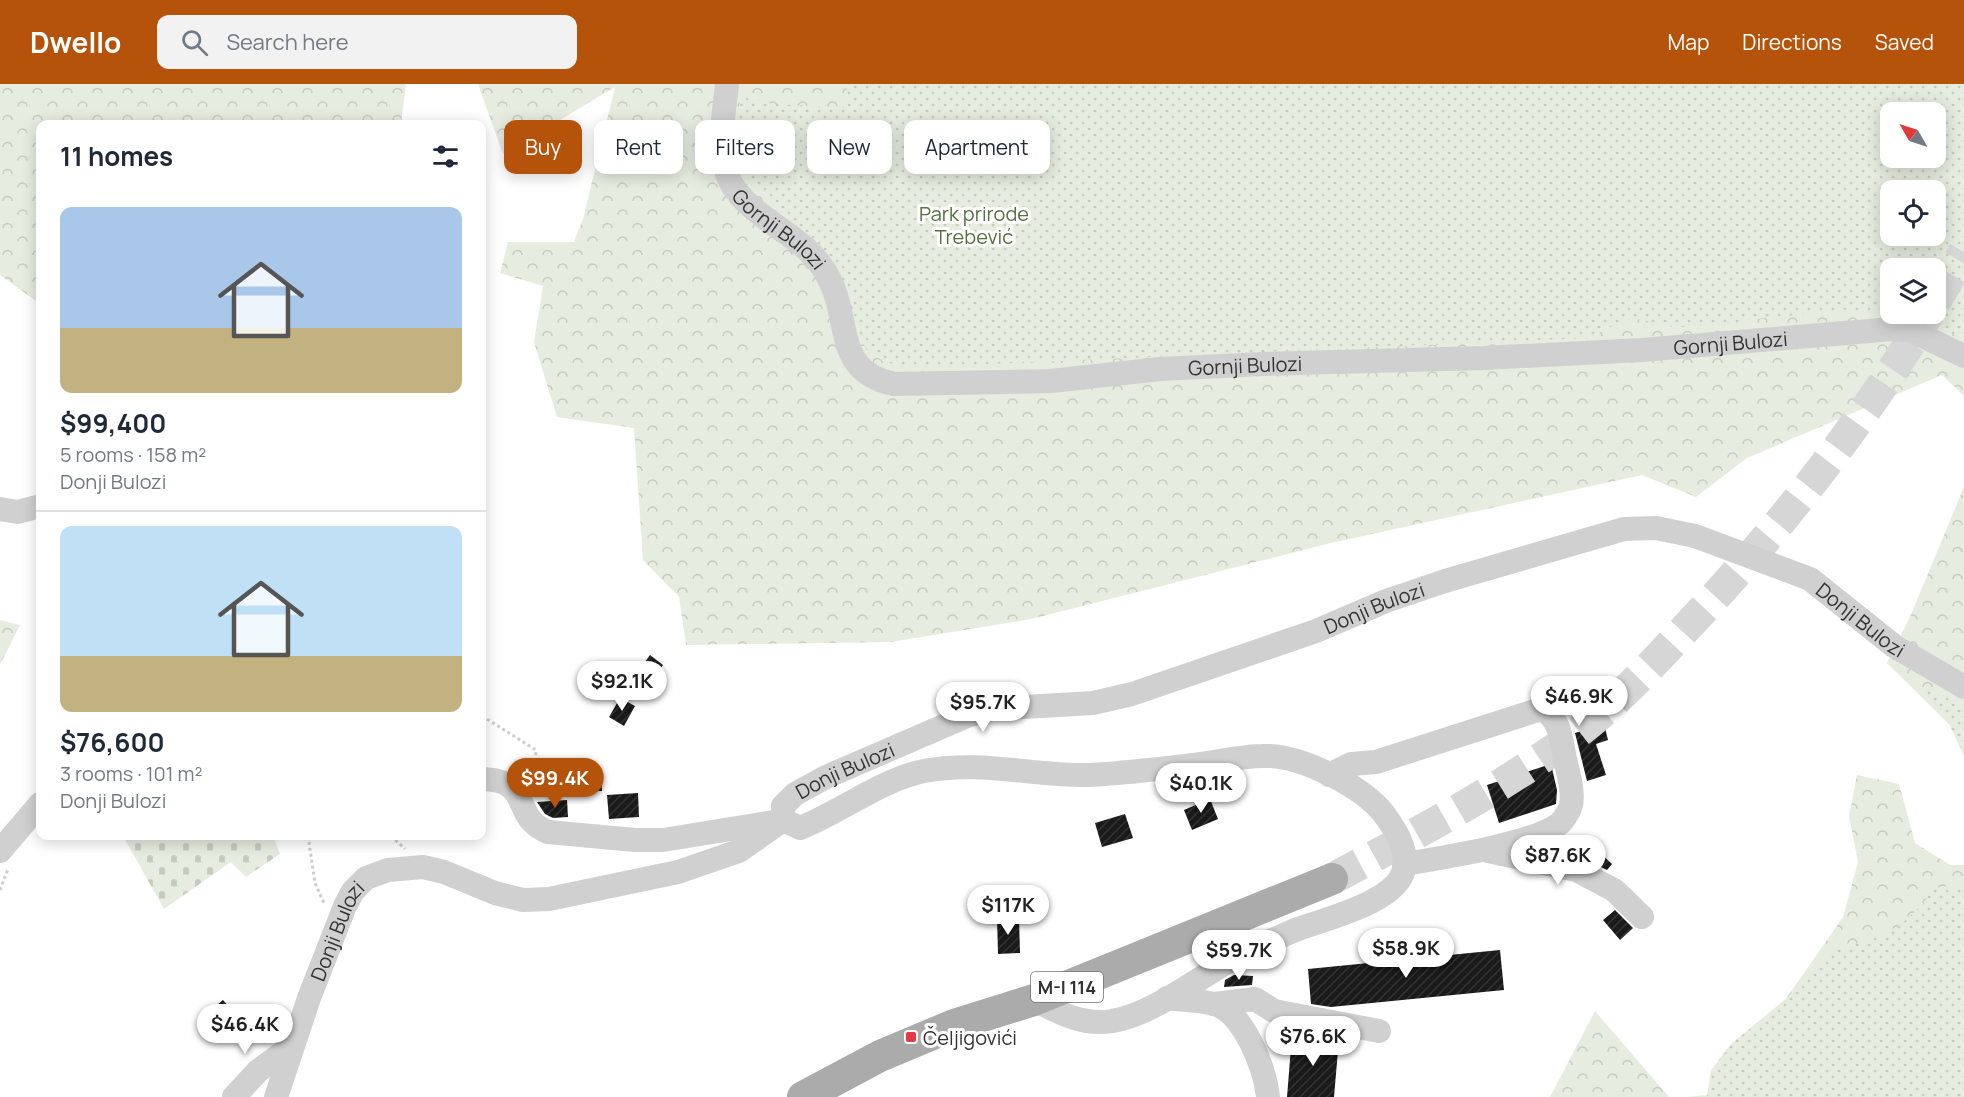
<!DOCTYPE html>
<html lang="en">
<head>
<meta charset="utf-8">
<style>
  body { margin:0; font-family:Manrope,sans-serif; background:#f2f2f3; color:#1f2937; height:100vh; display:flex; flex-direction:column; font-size:22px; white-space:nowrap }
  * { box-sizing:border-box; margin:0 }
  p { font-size:20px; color:#747a83 }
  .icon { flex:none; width:33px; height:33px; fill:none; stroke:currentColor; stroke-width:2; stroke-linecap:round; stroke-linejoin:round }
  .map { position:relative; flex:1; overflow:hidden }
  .details { position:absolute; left:36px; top:36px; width:450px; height:720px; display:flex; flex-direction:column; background:#fff; border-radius:12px; box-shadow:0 3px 15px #0003 }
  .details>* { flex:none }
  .top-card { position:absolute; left:504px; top:36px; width:570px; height:54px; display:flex; gap:12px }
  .needle { width:39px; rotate:309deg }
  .fabs { position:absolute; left:1880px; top:18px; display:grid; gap:12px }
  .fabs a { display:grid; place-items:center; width:66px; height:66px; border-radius:12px; background:#fff; box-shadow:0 3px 15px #0003; font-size:30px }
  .price { position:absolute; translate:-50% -51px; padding:0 14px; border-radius:21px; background:#fff; color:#222; font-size:20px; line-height:39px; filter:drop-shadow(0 2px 3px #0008) }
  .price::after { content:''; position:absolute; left:50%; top:36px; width:18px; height:14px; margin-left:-9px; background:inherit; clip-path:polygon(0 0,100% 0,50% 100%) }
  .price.current { background:#b45309; color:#fff }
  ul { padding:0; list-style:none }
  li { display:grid; align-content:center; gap:12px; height:318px; padding:0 24px }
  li+li { border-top:2px solid #e0e1e3 }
  li span { display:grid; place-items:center; height:186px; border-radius:12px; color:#555 }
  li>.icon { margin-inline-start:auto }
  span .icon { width:108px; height:108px; fill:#fffc; stroke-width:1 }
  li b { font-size:26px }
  h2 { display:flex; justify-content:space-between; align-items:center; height:72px; padding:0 24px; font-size:26px }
  .chip { padding:0 21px; border-radius:12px; background:#fff; box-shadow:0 3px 15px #0003; font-size:21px; line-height:54px }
  .chip.current { background:#b45309; color:#fff }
  header { display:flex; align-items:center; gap:36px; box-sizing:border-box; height:84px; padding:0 30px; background:#b45309; color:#fff }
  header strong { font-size:28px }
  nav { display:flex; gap:33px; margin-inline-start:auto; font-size:21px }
  .search { width:420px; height:54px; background:#f2f2f3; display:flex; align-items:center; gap:15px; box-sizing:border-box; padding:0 21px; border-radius:12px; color:#747a83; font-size:22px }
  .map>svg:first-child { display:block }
  .forest { fill:url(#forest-crowns); fill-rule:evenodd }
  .cemetery { fill:url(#cemetery-stones) }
  .park { fill:url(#park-dots); fill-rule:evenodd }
  .building { fill:url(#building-hatch) }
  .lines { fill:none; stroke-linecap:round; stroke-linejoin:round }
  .major-tunnel { stroke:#d6d6d6; stroke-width:32; stroke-dasharray:32 16; stroke-linecap:butt }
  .path { stroke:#cdcdcd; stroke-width:3; stroke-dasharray:3 3; stroke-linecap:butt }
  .minor { stroke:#d0d0d0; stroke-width:24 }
  .major { stroke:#ababab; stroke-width:32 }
  .poi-dot { fill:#e63946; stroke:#fff; stroke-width:2 }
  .labels { text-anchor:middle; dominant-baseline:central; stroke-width:6; stroke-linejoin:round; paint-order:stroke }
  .shield { fill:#fff; stroke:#707070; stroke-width:1.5 }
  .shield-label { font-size:18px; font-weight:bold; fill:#333 }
  .park-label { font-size:20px; fill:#56703f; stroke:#fff }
  .street-label { font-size:20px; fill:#333; stroke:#fff }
  .poi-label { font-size:20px; fill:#333; stroke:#fff; text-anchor:start }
</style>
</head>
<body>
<header>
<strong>Dwello</strong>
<div class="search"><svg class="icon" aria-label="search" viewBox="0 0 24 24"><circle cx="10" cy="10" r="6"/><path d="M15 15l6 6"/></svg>Search here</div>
<nav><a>Map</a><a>Directions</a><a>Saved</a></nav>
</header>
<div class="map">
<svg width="1964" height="1013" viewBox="0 0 1964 1013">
  <defs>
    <pattern id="forest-crowns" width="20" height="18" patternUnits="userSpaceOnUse" patternTransform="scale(1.5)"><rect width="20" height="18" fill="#e6ecdf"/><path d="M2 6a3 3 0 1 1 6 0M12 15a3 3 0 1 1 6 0" fill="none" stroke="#c6cbc0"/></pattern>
    <pattern id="cemetery-stones" width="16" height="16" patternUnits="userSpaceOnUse" patternTransform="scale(1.5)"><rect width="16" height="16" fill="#e6ecdf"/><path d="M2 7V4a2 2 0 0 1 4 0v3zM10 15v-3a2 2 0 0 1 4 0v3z" fill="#c6cbc0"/></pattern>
    <pattern id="park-dots" width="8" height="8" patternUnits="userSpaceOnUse" patternTransform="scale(1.5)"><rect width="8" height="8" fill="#e6ecdf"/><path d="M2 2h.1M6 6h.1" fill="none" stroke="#c6cbc0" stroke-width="1.8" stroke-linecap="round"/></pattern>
    <pattern id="building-hatch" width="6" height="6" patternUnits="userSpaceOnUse" patternTransform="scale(1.5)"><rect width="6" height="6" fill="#1a1a1a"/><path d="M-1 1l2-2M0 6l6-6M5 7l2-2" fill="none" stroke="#333"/></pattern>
  </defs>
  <rect width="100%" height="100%" fill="#fff"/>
  <g class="forest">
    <path d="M0,0H406L401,40H40V220L0,191Z"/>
    <path d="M478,0H1964V312L1942,291L1747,374L1696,413L1642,391L1331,459L1031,535L891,558L686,561L679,513L643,476L634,344L557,333L534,258L543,202L500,189L508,158H574L583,135L615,3L503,70ZM1890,28H1935V74H1890ZM1890,106H1935V152H1890ZM1890,184H1935V230H1890Z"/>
    <path d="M1964,403V655L1887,579L1910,533Z"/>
    <path d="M0,536L20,541L0,581Z"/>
    <path d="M1857,691L1899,700L1915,759L1950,781H1964V1013H1687L1728,1009L1748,969L1843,833L1858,778L1849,732Z"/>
    <path d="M1595,927L1669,1013H1550Z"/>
  </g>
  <path class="cemetery" d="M123,752H273L280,770L246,793L231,778L164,825Z"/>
  <g class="park">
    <path d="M846,0H1964V255L1919,235L1851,225L1681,243C1663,244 1645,232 1629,236C1616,239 1601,248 1589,254L941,282C919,283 894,285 875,272C851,256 858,224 846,202C838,187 828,172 817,160C792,133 759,114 743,79C734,59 739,32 740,11L774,20L848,24ZM1890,28H1935V74H1890ZM1890,106H1935V152H1890ZM1890,184H1935V230H1890Z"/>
    <path d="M1922,605L1955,615L1964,622V672L1942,625Z"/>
    <path d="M1951,802L1964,805V1013H1707L1711,986L1732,959L1787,914L1821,876L1837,866L1884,851L1906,836L1924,819L1932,804Z"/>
  </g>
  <g class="building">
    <path d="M650,571L663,581L650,599L637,589Z"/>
    <path d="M620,614L635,622L624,642L609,633Z"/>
    <path d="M1604,640L1608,656L1596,660L1606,691L1587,697L1575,649Z"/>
    <path d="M1551,680L1557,706L1556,720L1499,739L1487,701Z"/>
    <path d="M601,687L602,707H582V688Z"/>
    <path d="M638,709L639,733L609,735L607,711Z"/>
    <path d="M1210,715L1218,735L1192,746L1184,726Z"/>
    <path d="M567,716L568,733L553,734L545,730L537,718Z"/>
    <path d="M1125,730L1133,754L1102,763L1095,739Z"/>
    <path d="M1598,767L1612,780L1607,786L1589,777Z"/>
    <path d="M1615,826L1633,844L1620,856L1603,836Z"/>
    <path d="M997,834H1019L1020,869L998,870Z"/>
    <path d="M1500,866L1504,906L1331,923L1311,920L1308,885Z"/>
    <path d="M1234,891L1253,892L1252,901L1224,903L1225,896Z"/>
    <path d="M223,916L235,930L220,942L209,928Z"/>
    <path d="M1292,951L1339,955L1334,1013H1287Z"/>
  </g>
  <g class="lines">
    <g class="major-tunnel">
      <path d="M1935,218L1964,168"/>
      <path d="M1332,795C1412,752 1492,710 1566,657C1611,625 1648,585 1685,545C1777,448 1859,344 1928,230"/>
    </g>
    <g class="path">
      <path d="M482,632L536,666L534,699"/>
      <path d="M308,752L315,799L324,819"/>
      <path d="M391,752L405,765"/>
      <path d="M0,806L8,785"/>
    </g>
    <g class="minor">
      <path id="s1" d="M727,0C724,32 715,69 731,99C752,136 804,150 826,189C853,234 831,287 894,300L1051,297L1160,285L1263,280L1483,274L1642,266L1893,245L1912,247L1964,272"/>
      <path d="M0,425L18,428L40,422"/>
      <path d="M1329,691L1351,680L1376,678L1541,625C1561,634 1561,656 1565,675C1568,688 1574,708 1571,721C1570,726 1563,737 1559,740C1532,760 1441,774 1404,780"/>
      <path d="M482,695C534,696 510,733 548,748L635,756H663L774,738"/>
      <path d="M0,767L40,720"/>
      <path d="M1488,767L1576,786L1614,806L1642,833"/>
      <path d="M1167,914C1182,916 1199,916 1214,920C1244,928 1265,985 1268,1013"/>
      <path id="s2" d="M1034,916C1060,929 1083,942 1112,937C1149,932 1196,896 1229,877C1249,866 1272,856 1293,847C1323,835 1397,819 1404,785C1408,765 1395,745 1384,730C1362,702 1299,670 1263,672C1245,672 1226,676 1208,679C1168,684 1129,689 1088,691C1033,692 980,676 924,687C883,695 840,728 800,744L783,736V722L795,710L826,693L967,632L991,625L1093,619L1132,610L1316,547L1386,517L1445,497L1624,445L1656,444L1695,452L1810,495L1894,562L1964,603"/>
      <path d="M1214,920L1255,915L1274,927L1379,947"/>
      <path d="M234,1013L258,987L292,962"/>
      <path id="s3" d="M276,1013L309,914L345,822L353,807L366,794L388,786L423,783L444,788L495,809L523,816L549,815L678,788L739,767L783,736"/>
    </g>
    <path class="major" d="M803,1013L880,972L954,941L1034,916L1332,795"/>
  </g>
  <rect class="poi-dot" x="905" y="947" width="12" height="12" rx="3"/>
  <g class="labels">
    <rect class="shield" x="1031" y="888" width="72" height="30" rx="4.5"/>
    <g class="shield-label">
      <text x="1067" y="903">M-I 114</text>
    </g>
    <g class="park-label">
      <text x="974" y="129">Park prirode<tspan x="974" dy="23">Trebević</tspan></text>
    </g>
    <g class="street-label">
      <text stroke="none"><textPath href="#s1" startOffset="168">Gornji Bulozi</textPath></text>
      <text stroke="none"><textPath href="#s1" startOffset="1210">Gornji Bulozi</textPath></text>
      <text stroke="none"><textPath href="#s1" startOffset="724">Gornji Bulozi</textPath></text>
      <text stroke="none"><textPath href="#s2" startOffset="1755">Donji Bulozi</textPath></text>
      <text stroke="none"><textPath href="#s2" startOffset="2277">Donji Bulozi</textPath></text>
      <text stroke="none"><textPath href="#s2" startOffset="1197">Donji Bulozi</textPath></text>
      <text stroke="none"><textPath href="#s3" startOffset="177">Donji Bulozi</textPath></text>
    </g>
    <g class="poi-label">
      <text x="923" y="953">Čeljigovići</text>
    </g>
  </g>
</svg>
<div class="fabs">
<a><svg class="needle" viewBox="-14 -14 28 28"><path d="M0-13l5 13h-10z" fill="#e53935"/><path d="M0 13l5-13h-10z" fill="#747a83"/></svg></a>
<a><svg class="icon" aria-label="locate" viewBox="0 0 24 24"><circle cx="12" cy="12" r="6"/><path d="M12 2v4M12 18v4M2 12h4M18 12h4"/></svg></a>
<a><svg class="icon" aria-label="layers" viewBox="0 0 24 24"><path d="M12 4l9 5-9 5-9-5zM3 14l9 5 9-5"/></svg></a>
</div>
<b class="price" style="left:622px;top:628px">$92.1K</b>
<b class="price" style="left:1579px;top:643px">$46.9K</b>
<b class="price" style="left:983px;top:649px">$95.7K</b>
<b class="price current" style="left:555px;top:725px">$99.4K</b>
<b class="price" style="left:1201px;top:730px">$40.1K</b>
<b class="price" style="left:1558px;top:802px">$87.6K</b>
<b class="price" style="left:1008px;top:852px">$117K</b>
<b class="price" style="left:1406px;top:895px">$58.9K</b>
<b class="price" style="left:1239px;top:897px">$59.7K</b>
<b class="price" style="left:245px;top:971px">$46.4K</b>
<b class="price" style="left:1313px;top:983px">$76.6K</b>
<div class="top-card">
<a class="chip current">Buy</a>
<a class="chip">Rent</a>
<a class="chip">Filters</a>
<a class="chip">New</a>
<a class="chip">Apartment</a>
</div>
<section class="details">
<h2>11 homes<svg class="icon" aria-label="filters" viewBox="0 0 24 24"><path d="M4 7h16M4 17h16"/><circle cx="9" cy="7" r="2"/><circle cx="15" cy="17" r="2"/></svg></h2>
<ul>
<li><span style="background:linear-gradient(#a9c7e8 65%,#c2b280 0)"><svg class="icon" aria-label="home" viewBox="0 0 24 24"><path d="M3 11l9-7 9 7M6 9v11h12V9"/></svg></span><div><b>$99,400</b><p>5 rooms · 158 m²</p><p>Donji Bulozi</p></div></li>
<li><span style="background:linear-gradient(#bfe0f5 70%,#c2b280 0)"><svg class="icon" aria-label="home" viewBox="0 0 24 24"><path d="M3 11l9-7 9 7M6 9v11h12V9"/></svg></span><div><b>$76,600</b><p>3 rooms · 101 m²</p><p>Donji Bulozi</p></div></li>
</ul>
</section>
</div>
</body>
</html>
